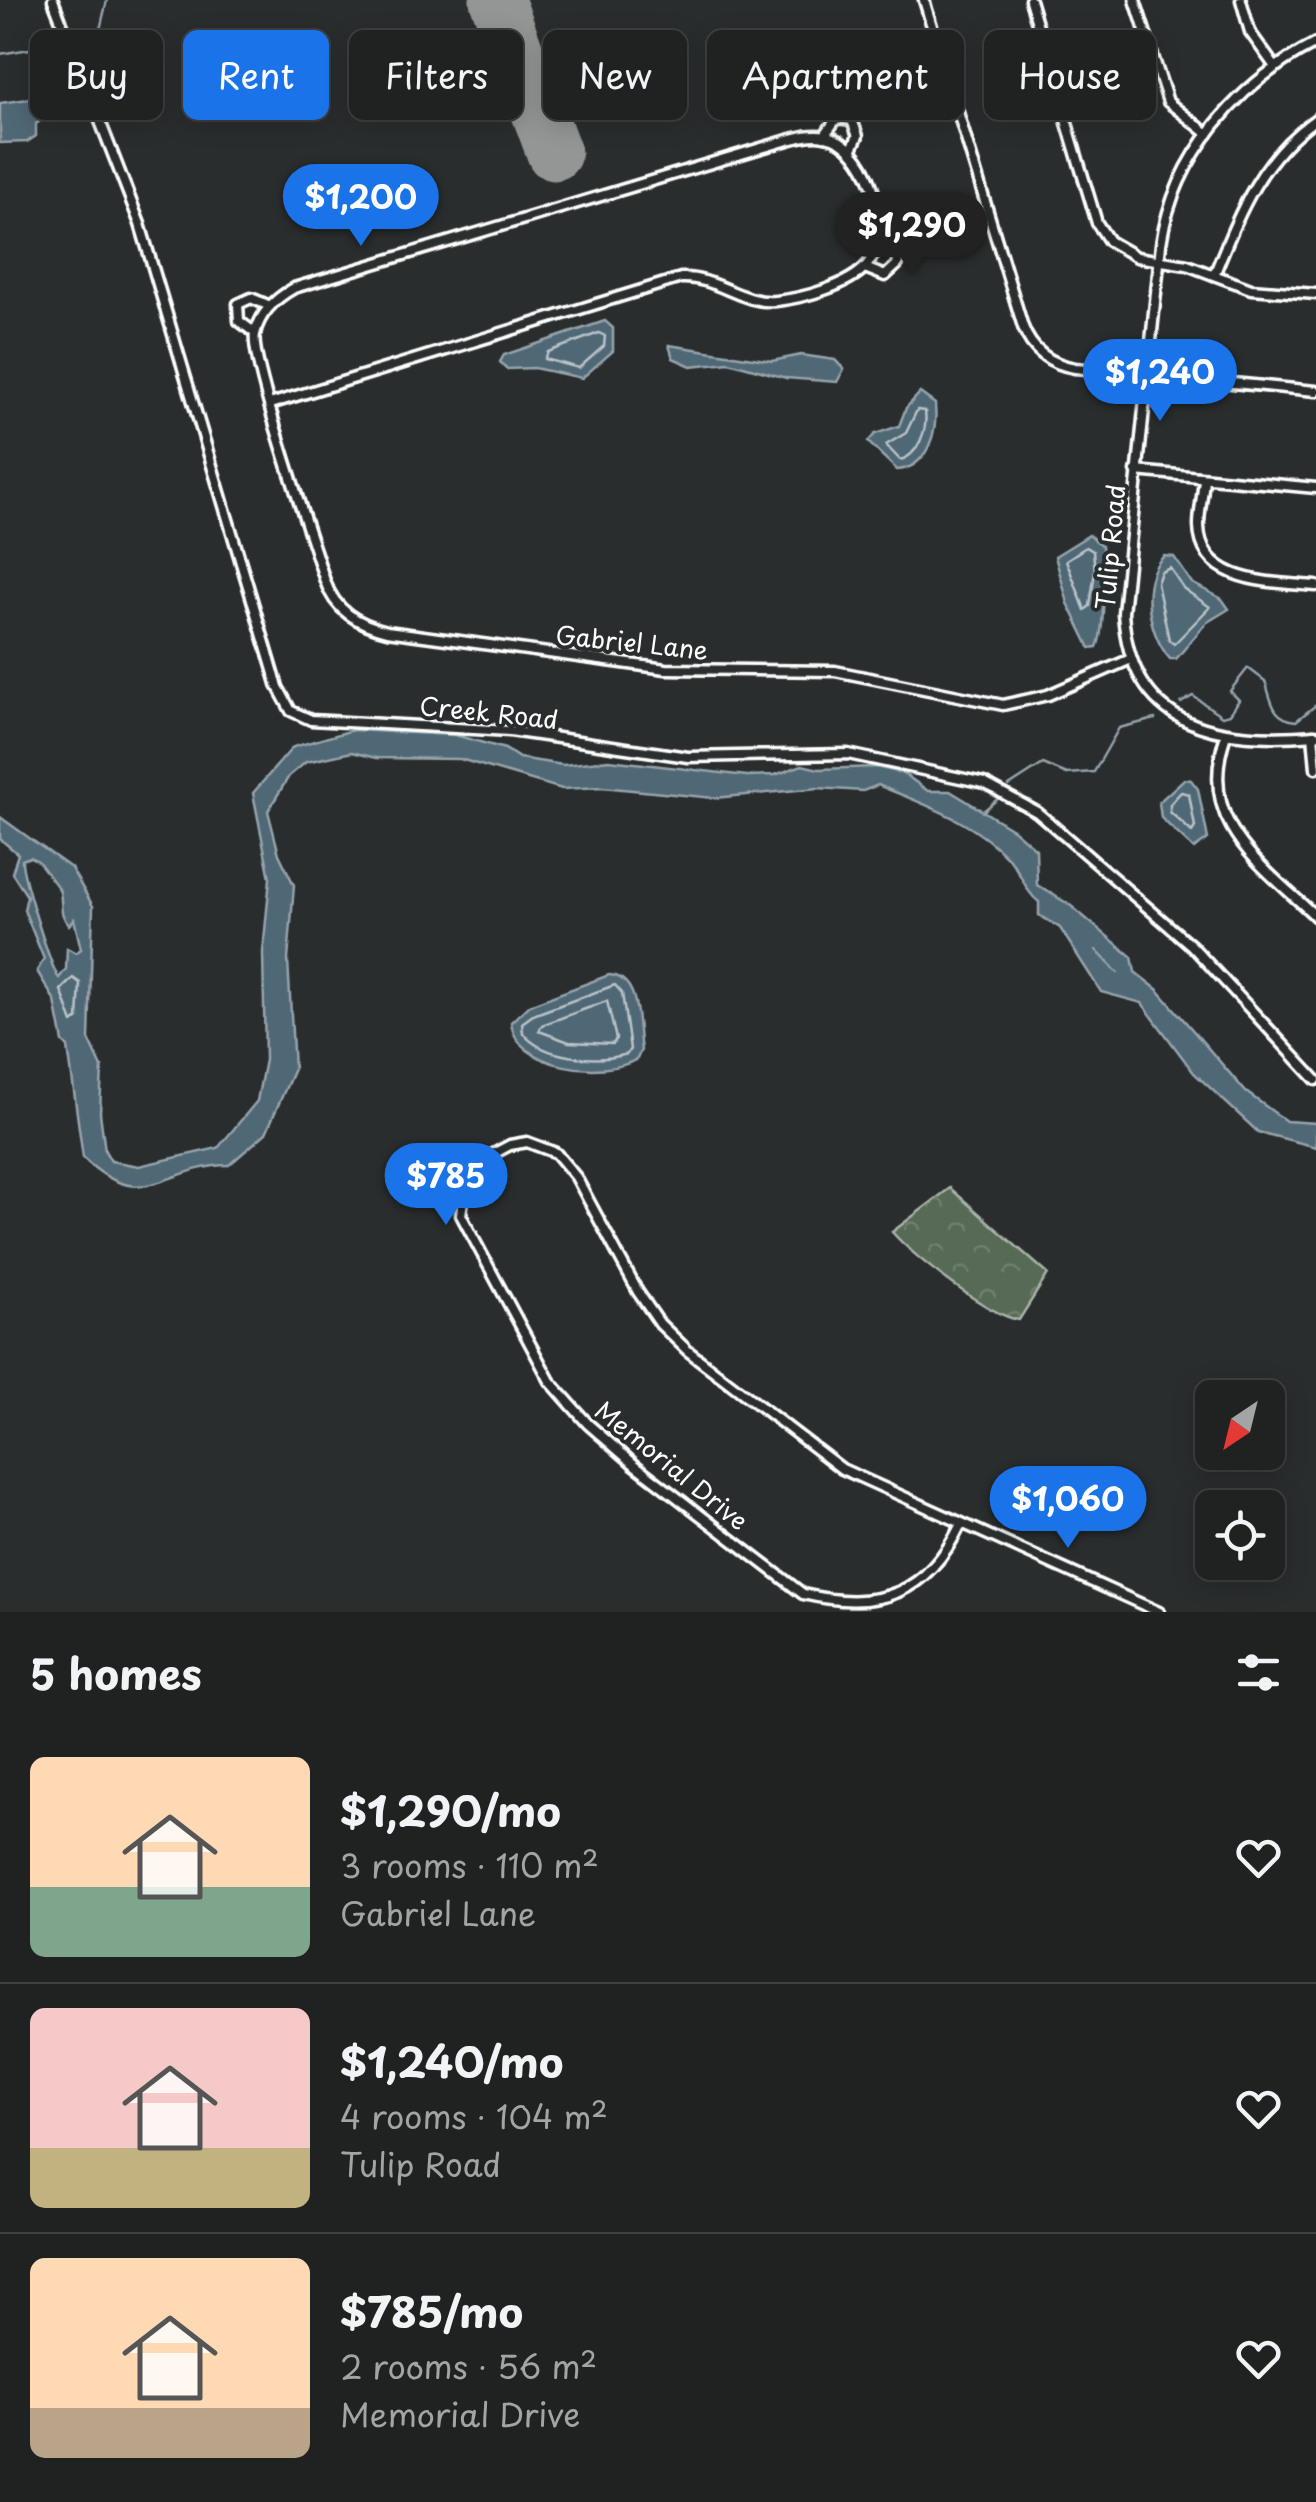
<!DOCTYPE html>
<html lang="en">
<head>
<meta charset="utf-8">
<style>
  body { margin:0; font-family:"Playpen Sans",sans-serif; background:#2d2f2f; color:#f1f3f6; height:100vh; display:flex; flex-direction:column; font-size:38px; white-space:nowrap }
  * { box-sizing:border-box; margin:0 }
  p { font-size:32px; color:#a2a4a5 }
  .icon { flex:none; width:55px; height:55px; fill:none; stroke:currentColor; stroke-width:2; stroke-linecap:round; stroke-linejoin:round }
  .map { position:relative; height:1612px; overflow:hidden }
  .details { display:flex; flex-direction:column; background:#202222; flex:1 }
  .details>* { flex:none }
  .guide { position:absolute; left:30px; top:30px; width:1258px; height:90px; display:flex; gap:20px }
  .needle { width:65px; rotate:215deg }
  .tools { position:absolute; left:1195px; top:1380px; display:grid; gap:20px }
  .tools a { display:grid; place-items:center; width:90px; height:90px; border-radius:15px; background:#202222; box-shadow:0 5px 25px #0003,0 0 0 2px #3d3f40; font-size:50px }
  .price { position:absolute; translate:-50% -85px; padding:0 22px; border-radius:35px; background:#1a73e8; color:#fff; font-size:32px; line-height:65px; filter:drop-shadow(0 2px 5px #0008) }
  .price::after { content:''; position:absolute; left:50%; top:60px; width:30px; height:22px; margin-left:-15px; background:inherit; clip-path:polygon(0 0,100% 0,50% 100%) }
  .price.on { background:#222; color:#fff }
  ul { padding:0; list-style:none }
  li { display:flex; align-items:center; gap:30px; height:250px; padding:0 30px }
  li+li { border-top:2px solid #3d3f40 }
  li span { display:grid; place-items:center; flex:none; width:280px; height:200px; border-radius:15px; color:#555 }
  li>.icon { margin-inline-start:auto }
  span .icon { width:120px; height:120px; fill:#fffc; stroke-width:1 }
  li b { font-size:42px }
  h2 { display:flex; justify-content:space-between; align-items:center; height:120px; padding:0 30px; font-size:42px }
  .tag { padding:0 35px; border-radius:15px; background:#202222; box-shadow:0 5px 25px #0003,0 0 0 2px #3d3f40; font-size:35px; line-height:90px }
  .tag.on { background:#1a73e8; color:#fff }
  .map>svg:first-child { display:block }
  .park { fill:url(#park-crowns); stroke:#aab4aa; stroke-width:2.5 }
  .water { fill:#506875; stroke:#96a4ac; stroke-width:2.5; fill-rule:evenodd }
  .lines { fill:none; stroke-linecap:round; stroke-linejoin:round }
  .shore { stroke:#b9c3c8; stroke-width:2.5 }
  .stream { stroke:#96a4ac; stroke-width:2.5 }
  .runway { stroke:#949696; stroke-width:55 }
  .minor-casing { stroke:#fff; stroke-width:15 }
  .minor { stroke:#2a2d2e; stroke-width:8 }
  .labels { text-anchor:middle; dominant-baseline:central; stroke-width:8; stroke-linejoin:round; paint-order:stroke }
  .street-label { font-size:25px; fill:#fff; stroke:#2a2d2e }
</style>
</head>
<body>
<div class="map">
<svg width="1316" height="1612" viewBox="0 0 1316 1612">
  <defs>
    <pattern id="park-crowns" width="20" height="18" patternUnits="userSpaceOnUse" patternTransform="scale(2.5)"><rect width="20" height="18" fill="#566a55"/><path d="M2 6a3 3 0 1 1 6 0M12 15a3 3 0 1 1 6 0" fill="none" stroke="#6f806e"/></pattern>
  </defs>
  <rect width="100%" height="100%" fill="#2a2d2e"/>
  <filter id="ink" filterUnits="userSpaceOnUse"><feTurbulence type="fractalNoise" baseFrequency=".01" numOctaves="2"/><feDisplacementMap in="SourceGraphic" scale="20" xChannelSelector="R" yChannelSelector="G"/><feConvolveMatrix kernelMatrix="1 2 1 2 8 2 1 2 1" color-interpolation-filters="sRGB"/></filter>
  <g filter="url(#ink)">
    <path class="park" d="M950,1188L1048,1274L1019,1320C989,1316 913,1256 892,1232Z"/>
    <g class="water">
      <path d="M41,88L56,102L50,114L36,124V136L27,142L0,143V103L28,99Z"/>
      <path d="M605,321L613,328V351L582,378L534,368L507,369L500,362L504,355Z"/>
      <path d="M669,345L772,361L801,355L835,360L844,369L837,382L786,378L729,362L691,366L673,358Z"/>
      <path d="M920,393L935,404C938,431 928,468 897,470L868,442L875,434L899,426L906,408Z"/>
      <path d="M1089,535L1102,546C1105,566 1105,630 1097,647L1090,648L1068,603L1055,556Z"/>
      <path d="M1164,556L1174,557L1192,583L1222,599L1229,609L1206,623L1176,659H1170C1148,634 1138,580 1164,556Z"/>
      <path d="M353,730L455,735L505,749L519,758L563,765L609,760L747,776L775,775L802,765L819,769L876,767L903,773L928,791H950L1014,830L1036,849L1037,885L1070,905L1132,957L1135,972L1158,990L1246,1092L1286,1121L1316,1123V1147L1258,1132L1194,1073L1142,1003L1101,992L1060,928L1039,915V902C1024,891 1022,872 1008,858C970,819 927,806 878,785L863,791L818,788L714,798L602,787L562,789L460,759L376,758L352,752L306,762L289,776L268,811L279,854L294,885L288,960L294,1069L266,1133L229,1165C165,1165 144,1216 83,1158L68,1047L63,1042L55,1001L37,971L44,959L24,910L27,896L12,873L18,854L0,839V817L71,868L93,906L89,1039L102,1067L100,1113L105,1151L111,1161L139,1166L218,1148L257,1101L265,1060L263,952L270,878L253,793L293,747ZM30,857L38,861L59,889C64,903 57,912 69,925L74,919L81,949L76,953L67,948L66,969L59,978C52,971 21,873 22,860Z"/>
      <path d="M1184,779L1191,780L1198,789L1208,839L1194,849L1161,818L1159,802Z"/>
      <path d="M609,975C641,976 637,1026 641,1050L637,1059C603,1080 515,1068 511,1022L529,1005Z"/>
    </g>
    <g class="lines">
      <g class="shore">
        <path d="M599,333L605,336L604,346L579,368L545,359L548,352Z"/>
        <path d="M917,410L925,411C928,429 918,456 900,460L886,445L906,433Z"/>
        <path d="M1086,547L1093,551L1095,571L1090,606L1085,610L1066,560Z"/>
        <path d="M1170,568L1184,589L1210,607L1174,644L1169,640L1157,583L1161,572Z"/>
        <path d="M1181,792L1189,794L1195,827L1192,832L1170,812V804Z"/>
        <path d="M73,978L80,983L78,1019L73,1023L61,990Z"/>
        <path d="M615,985L622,993L630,1049L627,1054C598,1063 543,1059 523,1033L522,1023L533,1015Z"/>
        <path d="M607,1001L616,1039L613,1044L569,1042L539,1031L542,1025Z"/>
      </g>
      <g class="stream">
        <path d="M73,42L99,34L107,0"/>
        <path d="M0,54L65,43"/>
        <path d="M1181,703L1193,696L1222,716L1230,714L1239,700L1230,691L1248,668L1265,681C1272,700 1271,718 1296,721L1316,705"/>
        <path d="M1009,786L1043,764L1067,774L1094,772L1119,728L1155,719"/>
        <path d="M982,812L1000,797"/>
        <path d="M1096,950L1118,973"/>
      </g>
      <path class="runway" d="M497,0L554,153"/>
      <g class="minor-casing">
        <g id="minor">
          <path d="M53,0L140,224L278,687L291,711L311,720L510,731L688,757L848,754L984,783L1037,812L1192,946L1316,1080"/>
          <path d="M924,0L1023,327C1032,351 1051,364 1075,368L1316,391"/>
          <path d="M1030,0L1097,223L1109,241L1137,257L1187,265L1251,289L1316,294"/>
          <path d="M1135,0L1168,102L1208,134"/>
          <path d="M1241,0L1250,32L1275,67"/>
          <path d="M1316,43C1239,82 1174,156 1161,244L1123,613C1131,730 1219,743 1316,735"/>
          <path d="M824,136L837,118L852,120L858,136L851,151"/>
          <path d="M865,268L885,276L898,264L897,255L879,239"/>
          <path d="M1214,275C1239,214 1260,158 1316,119"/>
          <path d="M255,333L239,321L238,304L251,298L270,306"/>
          <path d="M270,404L681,278C715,276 743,305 776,301C803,298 849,286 867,265C894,233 872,153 833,138C818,132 803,136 788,140L294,288C276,298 260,312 255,334C249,359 313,543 325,581C335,611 358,624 387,631L666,669L835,671L1003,705L1048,695L1131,659"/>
          <path d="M1136,471L1316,488"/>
          <path d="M1204,478C1203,494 1199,511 1199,526C1200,585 1275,582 1316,586"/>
          <path d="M1226,735C1195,823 1260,863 1316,917"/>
          <path d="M1313,735L1316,768"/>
          <path d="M961,1524C927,1594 880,1612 803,1594L635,1465L588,1424L550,1381L461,1215L465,1184L480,1161L510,1145L527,1142L556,1153L576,1177L638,1292L660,1324L688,1351L842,1469L1159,1612"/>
        </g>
      </g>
      <use href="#minor" class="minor"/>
    </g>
  </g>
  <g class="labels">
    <g class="street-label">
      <text transform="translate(1110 547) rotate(-85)">Tulip Road</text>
      <text transform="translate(632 642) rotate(6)">Gabriel Lane</text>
      <text transform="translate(489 712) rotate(6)">Creek Road</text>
      <text transform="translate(672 1465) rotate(39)">Memorial Drive</text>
    </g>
  </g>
</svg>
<div class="tools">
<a><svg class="needle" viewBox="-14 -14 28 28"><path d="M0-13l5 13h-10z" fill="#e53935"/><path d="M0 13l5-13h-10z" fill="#a2a4a5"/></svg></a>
<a><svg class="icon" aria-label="locate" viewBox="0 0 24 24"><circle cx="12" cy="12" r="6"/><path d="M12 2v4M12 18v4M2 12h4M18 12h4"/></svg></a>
</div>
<b class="price" style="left:361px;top:249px">$1,200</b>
<b class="price on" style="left:912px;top:277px">$1,290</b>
<b class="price" style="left:1160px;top:424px">$1,240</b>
<b class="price" style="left:446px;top:1228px">$785</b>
<b class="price" style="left:1068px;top:1551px">$1,060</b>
<div class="guide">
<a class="tag">Buy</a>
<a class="tag on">Rent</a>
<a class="tag">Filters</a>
<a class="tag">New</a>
<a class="tag">Apartment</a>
<a class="tag">House</a>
</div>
</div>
<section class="details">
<h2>5 homes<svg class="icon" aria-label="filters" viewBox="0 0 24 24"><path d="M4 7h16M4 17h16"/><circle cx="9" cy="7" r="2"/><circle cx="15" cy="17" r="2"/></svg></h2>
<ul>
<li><span style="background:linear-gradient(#ffd9b3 65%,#7fa58c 0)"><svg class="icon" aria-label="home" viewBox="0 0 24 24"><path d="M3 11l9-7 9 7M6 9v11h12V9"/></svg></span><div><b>$1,290/mo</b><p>3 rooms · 110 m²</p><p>Gabriel Lane</p></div><svg class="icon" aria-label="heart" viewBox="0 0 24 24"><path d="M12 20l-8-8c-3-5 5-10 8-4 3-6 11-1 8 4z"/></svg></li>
<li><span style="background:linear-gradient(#f6c9c9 70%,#c2b280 0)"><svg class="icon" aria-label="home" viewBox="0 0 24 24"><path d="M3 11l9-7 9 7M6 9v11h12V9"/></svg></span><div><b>$1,240/mo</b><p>4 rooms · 104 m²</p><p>Tulip Road</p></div><svg class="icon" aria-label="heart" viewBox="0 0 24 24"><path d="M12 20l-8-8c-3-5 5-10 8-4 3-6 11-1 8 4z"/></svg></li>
<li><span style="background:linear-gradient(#ffd9b3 75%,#b9a48a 0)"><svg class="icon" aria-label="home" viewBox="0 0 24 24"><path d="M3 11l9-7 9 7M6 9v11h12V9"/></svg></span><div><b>$785/mo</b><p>2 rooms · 56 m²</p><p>Memorial Drive</p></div><svg class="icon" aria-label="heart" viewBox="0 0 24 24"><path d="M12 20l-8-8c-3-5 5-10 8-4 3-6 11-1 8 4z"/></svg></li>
</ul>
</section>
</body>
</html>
